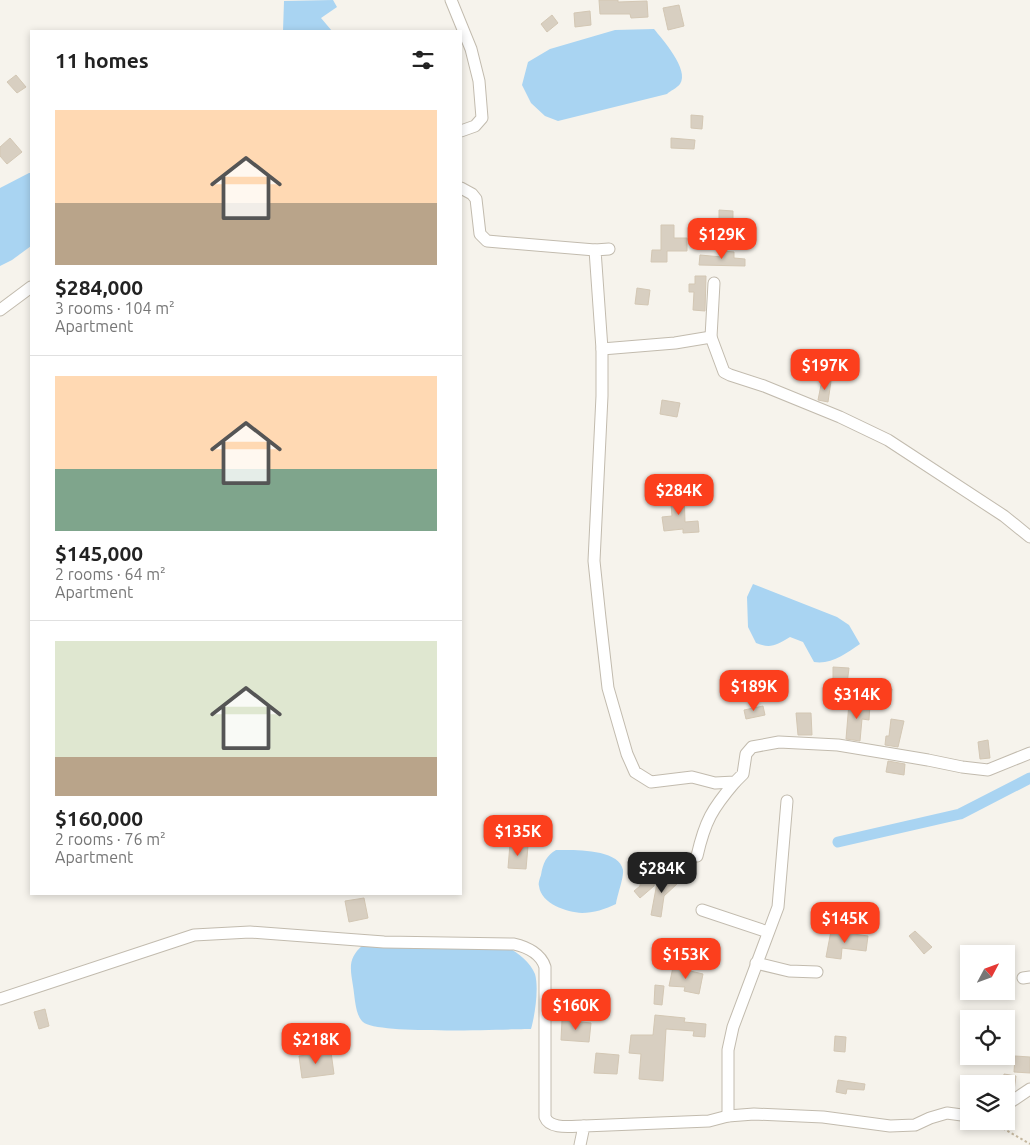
<!DOCTYPE html>
<html lang="en">
<head>
<meta charset="utf-8">
<style>
  body { margin:0; font-family:Ubuntu,sans-serif; background:#f6f6f6; color:#222; height:100vh; display:flex; flex-direction:column; font-size:19px; white-space:nowrap }
  * { box-sizing:border-box; margin:0 }
  p { font-size:16px; color:#767676 }
  .icon { flex:none; width:28px; height:28px; fill:none; stroke:currentColor; stroke-width:2; stroke-linecap:round; stroke-linejoin:round }
  .map { position:relative; flex:1; overflow:hidden }
  .sheet { position:absolute; left:30px; top:30px; width:432px; height:865px; display:flex; flex-direction:column; background:#fff; border-radius:0px; box-shadow:0 2px 8px #0003 }
  .sheet>* { flex:none }
  .needle { width:32px; rotate:49deg }
  .tools { position:absolute; left:960px; top:945px; display:grid; gap:10px }
  .tools a { display:grid; place-items:center; width:55px; height:55px; border-radius:0px; background:#fff; box-shadow:0 2px 8px #0003; font-size:25px }
  .price { position:absolute; translate:-50% -42px; padding:0 11px; border-radius:10px; background:#fc3f1d; color:#fff; font-size:16px; line-height:32px; filter:drop-shadow(0 1px 2px #0008) }
  .price::after { content:''; position:absolute; left:50%; top:30px; width:15px; height:11px; margin-left:-8px; background:inherit; clip-path:polygon(0 0,100% 0,50% 100%) }
  .price.on { background:#222; color:#fff }
  ul { padding:0; list-style:none }
  li { display:grid; align-content:center; gap:10px; height:265px; padding:0 25px }
  li+li { border-top:1px solid #e0e0e0 }
  li span { display:grid; place-items:center; height:155px; border-radius:0px; color:#555 }
  li>.icon { margin-inline-start:auto }
  span .icon { width:90px; height:90px; fill:#fffc; stroke-width:1 }
  li b { font-size:21px }
  h2 { display:flex; justify-content:space-between; align-items:center; height:60px; padding:0 25px; font-size:21px }
  .map>svg:first-child { display:block }
  .water { fill:#a9d4f2 }
  .lines { fill:none; stroke-linecap:round; stroke-linejoin:round }
  .canal { stroke:#a9d4f2; stroke-width:11 }
  .building { fill:#d8cfc1; stroke:#d3c7b4 }
  .minor-casing { stroke:#c2bbae; stroke-width:13 }
  .path { stroke:#c4b79f; stroke-width:2; stroke-dasharray:2.5 2.5; stroke-linecap:butt }
  .minor { stroke:#fff; stroke-width:11 }
</style>
</head>
<body>
<div class="map">
<svg width="1030" height="1145" viewBox="0 0 1030 1145">
  <rect width="100%" height="100%" fill="#f6f3ec"/>
  <g class="water">
    <path d="M333,0L337,7L321,18L332,31H283L284,1Z"/>
    <path d="M654,29C662,39 690,70 680,84C677,88 670,91 667,94L558,121L545,116L531,103L522,85L528,62L550,49L615,30Z"/>
    <path d="M29,173H31V246L12,260L0,266V188Z"/>
    <path d="M753,584L837,617L849,625L860,644C847,653 831,665 814,662L803,642L790,637C776,645 771,649 756,643L748,627L747,597Z"/>
    <path d="M556,850C572,850 619,848 623,870C624,877 617,896 616,904C606,909 593,913 582,913C567,912 541,904 539,886C538,883 540,878 541,875C543,863 546,856 556,850Z"/>
    <path d="M503,944C515,951 530,961 535,974C539,988 535,1015 531,1029C504,1029 377,1035 363,1022C355,1015 355,997 353,986C350,967 348,958 363,945Z"/>
  </g>
  <g class="lines">
    <path class="canal" d="M838,842L960,814L1030,778"/>
  </g>
  <g class="building">
    <path d="M599,0H618V2L647,1L648,17L631,18L630,14H600Z"/>
    <path d="M679,5L684,26L668,30L663,8Z"/>
    <path d="M590,11L591,25L575,27L574,13Z"/>
    <path d="M552,15L558,23L547,32L541,24Z"/>
    <path d="M16,75L26,87L17,93L7,82Z"/>
    <path d="M691,115L703,116L702,129L691,128Z"/>
    <path d="M10,138L22,152L7,164L0,156V147Z"/>
    <path d="M671,138L695,140L694,149L671,148Z"/>
    <path d="M719,210L733,211V222H719Z"/>
    <path d="M661,225H674V238H687V251H667V262H651L652,250H661Z"/>
    <path d="M722,251L734,252V258L745,259V266L699,265L700,255L722,257Z"/>
    <path d="M695,276H706L705,311L693,310L694,292H689V284H695Z"/>
    <path d="M637,288L650,290L648,305L635,304Z"/>
    <path d="M822,380L831,381L828,402L818,400Z"/>
    <path d="M662,400L680,403L677,417L660,414Z"/>
    <path d="M670,492H684L685,522L698,521L699,532L683,533V529L664,531L662,517L672,516Z"/>
    <path d="M833,667L849,668L846,692L833,691Z"/>
    <path d="M879,687L892,689L890,705L877,703Z"/>
    <path d="M849,703L870,704L869,720L862,719L860,741L846,739Z"/>
    <path d="M763,706L765,715L746,719L744,710Z"/>
    <path d="M796,713H811L812,735H798Z"/>
    <path d="M891,719L904,721L898,747L885,745L886,736H889Z"/>
    <path d="M988,740L990,758L980,759L978,742Z"/>
    <path d="M888,761L905,764L904,775L886,772Z"/>
    <path d="M510,844L528,846L526,869L508,868Z"/>
    <path d="M646,861L658,863L654,886L640,898L634,891L640,886L641,871L644,872Z"/>
    <path d="M667,874L677,884L664,896L661,917L651,915L657,883Z"/>
    <path d="M364,898L368,918L349,922L345,901Z"/>
    <path d="M831,931L868,936L866,951L842,948L841,959L826,957Z"/>
    <path d="M915,931L932,947L924,954L909,936Z"/>
    <path d="M673,967L703,974L699,994L684,991L685,987L669,986Z"/>
    <path d="M655,985L664,986L662,1005L654,1004Z"/>
    <path d="M45,1009L49,1026L39,1029L34,1012Z"/>
    <path d="M655,1015L685,1018L684,1022L706,1024L705,1037L693,1036L694,1031L666,1029L663,1081L639,1079L641,1054L629,1053L631,1035H653Z"/>
    <path d="M562,1020L591,1023L589,1042L561,1040Z"/>
    <path d="M835,1036L846,1037L845,1052L834,1051Z"/>
    <path d="M331,1052L334,1074L302,1078L299,1056Z"/>
    <path d="M596,1053L619,1055L617,1074L594,1073Z"/>
    <path d="M1015,1056L1030,1057V1073L1014,1072Z"/>
    <path d="M1004,1074L1016,1076L1014,1091L1006,1090V1084H1003Z"/>
    <path d="M838,1080L865,1084L864,1090L847,1089L846,1094L836,1092Z"/>
  </g>
  <g class="lines">
    <g class="minor-casing">
      <g id="minor">
        <path d="M451,0L471,49L479,81L482,118L475,126L461,131"/>
        <path d="M461,188L472,194L476,199L480,234L487,241L595,250"/>
        <path d="M609,249L595,250L602,349L675,343L711,337"/>
        <path d="M714,283L711,337L724,372L730,375L764,386L840,417L888,440L1004,516L1030,537"/>
        <path d="M0,310L31,287"/>
        <path d="M602,349V396L594,561L600,618L608,688L627,754L635,772L651,782L692,777L715,783L735,782L743,774L746,754L752,747L779,742L838,745L928,760L962,767L988,770L1030,753"/>
        <path d="M697,856C705,821 712,809 735,782"/>
        <path d="M702,910L768,932"/>
        <path d="M756,963L789,971L817,972"/>
        <path d="M1023,978L1030,977"/>
        <path d="M0,999L194,935L250,932L384,942L514,944C527,947 541,954 545,967V1117C550,1130 572,1126 584,1126"/>
        <path d="M1006,1105L1030,1089"/>
        <path d="M728,1116V1050L733,1027L778,907L787,801"/>
        <path d="M580,1145L584,1126L709,1121L728,1116L754,1114L823,1117L890,1126L915,1125L930,1118L947,1113L969,1116"/>
      </g>
    </g>
    <path class="path" d="M990,1121L1030,1144"/>
    <use href="#minor" class="minor"/>
  </g>
</svg>
<div class="tools">
<a><svg class="needle" viewBox="-14 -14 28 28"><path d="M0-13l5 13h-10z" fill="#e53935"/><path d="M0 13l5-13h-10z" fill="#767676"/></svg></a>
<a><svg class="icon" aria-label="locate" viewBox="0 0 24 24"><circle cx="12" cy="12" r="6"/><path d="M12 2v4M12 18v4M2 12h4M18 12h4"/></svg></a>
<a><svg class="icon" aria-label="layers" viewBox="0 0 24 24"><path d="M12 4l9 5-9 5-9-5zM3 14l9 5 9-5"/></svg></a>
</div>
<b class="price" style="left:722px;top:260px">$129K</b>
<b class="price" style="left:825px;top:391px">$197K</b>
<b class="price" style="left:679px;top:516px">$284K</b>
<b class="price" style="left:754px;top:712px">$189K</b>
<b class="price" style="left:857px;top:720px">$314K</b>
<b class="price" style="left:518px;top:857px">$135K</b>
<b class="price on" style="left:662px;top:894px">$284K</b>
<b class="price" style="left:845px;top:944px">$145K</b>
<b class="price" style="left:686px;top:980px">$153K</b>
<b class="price" style="left:576px;top:1031px">$160K</b>
<b class="price" style="left:316px;top:1065px">$218K</b>
<section class="sheet">
<h2>11 homes<svg class="icon" aria-label="filters" viewBox="0 0 24 24"><path d="M4 7h16M4 17h16"/><circle cx="9" cy="7" r="2"/><circle cx="15" cy="17" r="2"/></svg></h2>
<ul>
<li><span style="background:linear-gradient(#ffd9b3 60%,#b9a48a 0)"><svg class="icon" aria-label="home" viewBox="0 0 24 24"><path d="M3 11l9-7 9 7M6 9v11h12V9"/></svg></span><div><b>$284,000</b><p>3 rooms · 104 m²</p><p>Apartment</p></div></li>
<li><span style="background:linear-gradient(#ffd9b3 60%,#7fa58c 0)"><svg class="icon" aria-label="home" viewBox="0 0 24 24"><path d="M3 11l9-7 9 7M6 9v11h12V9"/></svg></span><div><b>$145,000</b><p>2 rooms · 64 m²</p><p>Apartment</p></div></li>
<li><span style="background:linear-gradient(#dfe7d0 75%,#b9a48a 0)"><svg class="icon" aria-label="home" viewBox="0 0 24 24"><path d="M3 11l9-7 9 7M6 9v11h12V9"/></svg></span><div><b>$160,000</b><p>2 rooms · 76 m²</p><p>Apartment</p></div></li>
</ul>
</section>
</div>
</body>
</html>
